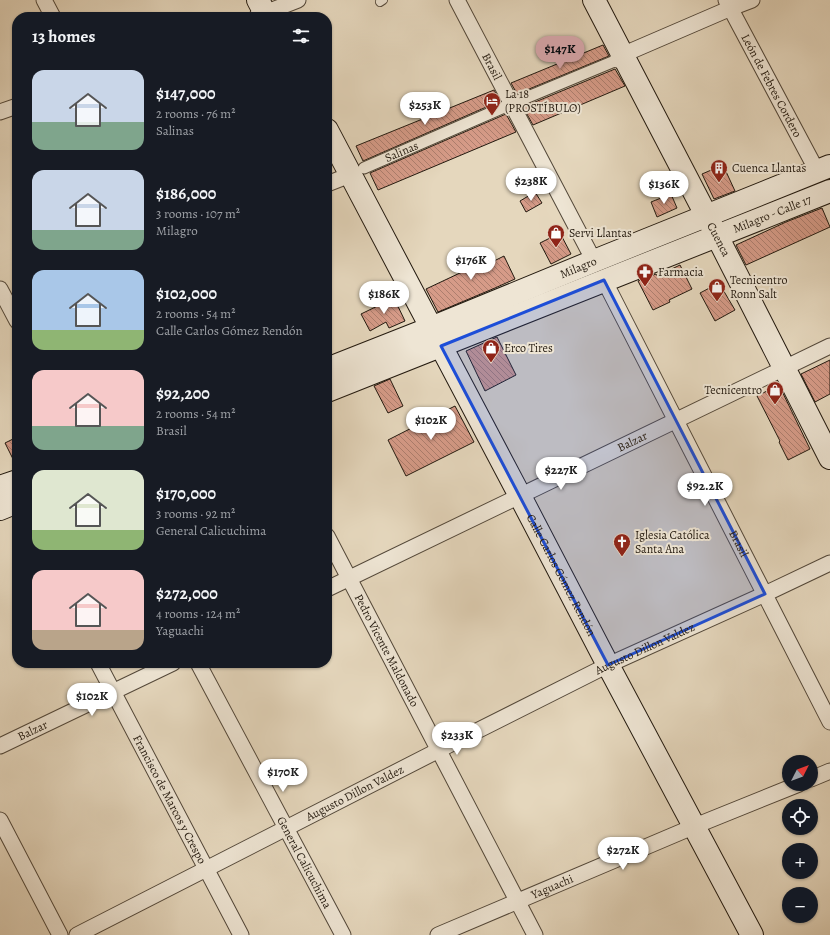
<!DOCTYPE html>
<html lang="en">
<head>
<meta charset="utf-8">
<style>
  body { margin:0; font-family:Alegreya,serif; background:#20242c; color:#f1f3f6; height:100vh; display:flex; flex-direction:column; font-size:15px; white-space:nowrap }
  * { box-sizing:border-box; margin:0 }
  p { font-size:13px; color:#9ea1a6 }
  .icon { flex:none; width:22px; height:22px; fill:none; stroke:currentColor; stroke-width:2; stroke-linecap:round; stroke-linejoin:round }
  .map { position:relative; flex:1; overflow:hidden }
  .side { position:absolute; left:12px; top:12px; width:320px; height:656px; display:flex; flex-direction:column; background:#171b24; border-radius:16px; box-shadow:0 1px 3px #0004 }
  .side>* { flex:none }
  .needle { width:26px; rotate:48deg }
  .buttons { position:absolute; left:782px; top:755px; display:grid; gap:8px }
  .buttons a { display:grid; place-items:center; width:36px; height:36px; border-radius:50%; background:#171b24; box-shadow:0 1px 3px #0004; font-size:20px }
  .price { position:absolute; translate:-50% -34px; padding:0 9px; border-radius:14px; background:#fff; color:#222; font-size:13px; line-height:26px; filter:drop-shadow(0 1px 2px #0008) }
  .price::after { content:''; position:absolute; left:50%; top:24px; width:12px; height:9px; margin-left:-6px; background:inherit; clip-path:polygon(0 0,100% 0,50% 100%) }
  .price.current { background:#c59692; color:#111 }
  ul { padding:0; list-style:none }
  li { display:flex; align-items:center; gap:12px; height:100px; padding:0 20px }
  li span { display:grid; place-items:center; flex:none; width:112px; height:80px; border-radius:12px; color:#555 }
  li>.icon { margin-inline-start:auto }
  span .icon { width:48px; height:48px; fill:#fffc; stroke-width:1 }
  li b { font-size:17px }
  h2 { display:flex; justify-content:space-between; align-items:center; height:48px; padding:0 20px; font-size:17px }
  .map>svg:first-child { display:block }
  .building { fill:url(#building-back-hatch); stroke:#22190f }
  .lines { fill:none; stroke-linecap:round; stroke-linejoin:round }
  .service-casing { stroke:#53483a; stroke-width:10 }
  .pedestrian-casing { stroke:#53483a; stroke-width:13 }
  .minor-casing { stroke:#53483a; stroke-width:17 }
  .secondary-casing { stroke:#22190f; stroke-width:24 }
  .service { stroke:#eee5d4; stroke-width:8 }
  .pedestrian { stroke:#eee5d4; stroke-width:11 }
  .minor { stroke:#eee5d4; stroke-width:15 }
  .secondary { stroke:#eee5d4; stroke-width:22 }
  .marked { fill:#1d4ed8; fill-opacity:0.2; stroke:#1d4ed8; stroke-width:3; stroke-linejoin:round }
  .labels { text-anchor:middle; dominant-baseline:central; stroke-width:4; stroke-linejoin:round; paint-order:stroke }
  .street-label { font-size:12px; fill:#22190f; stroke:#eee5d4 }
  .poi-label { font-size:12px; fill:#22190f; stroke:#eee5d4; text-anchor:start }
</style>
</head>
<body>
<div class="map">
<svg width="830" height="935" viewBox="0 0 830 935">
  <defs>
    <pattern id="building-back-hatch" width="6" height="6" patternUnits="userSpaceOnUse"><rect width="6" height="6" fill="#d69b88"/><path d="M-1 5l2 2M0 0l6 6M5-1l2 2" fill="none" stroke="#ad7e6e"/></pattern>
  </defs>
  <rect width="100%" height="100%" fill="#e5d7bd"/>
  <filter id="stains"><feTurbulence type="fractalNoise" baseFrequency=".005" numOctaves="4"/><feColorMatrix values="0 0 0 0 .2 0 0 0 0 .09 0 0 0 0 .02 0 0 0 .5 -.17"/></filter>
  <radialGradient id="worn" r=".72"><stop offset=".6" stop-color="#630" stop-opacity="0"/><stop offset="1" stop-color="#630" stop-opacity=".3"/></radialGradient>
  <g class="building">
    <path d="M603,45L609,56L517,94L511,83Z"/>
    <path d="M615,69L625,86L533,125L523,107Z"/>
    <path d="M494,90L500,101L363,161L356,146Z"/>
    <path d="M506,114L516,132L378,190L370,173Z"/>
    <path d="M723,165L735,191L714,199L702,174Z"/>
    <path d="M535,192L542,203L526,212L520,201Z"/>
    <path d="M671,194L677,208L657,217L651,202Z"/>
    <path d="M822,208L830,227L746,265L736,245L786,222Z"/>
    <path d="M560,233L571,254L551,264L540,243Z"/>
    <path d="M480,249L488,264L504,256L515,279L495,288L438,312L426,289L462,272L457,260Z"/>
    <path d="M680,265L692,289L669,300L670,302L653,310L638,281L656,274L657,276Z"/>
    <path d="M719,283L735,310L715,321L700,293Z"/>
    <path d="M394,298L405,321L389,328L386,322L370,331L361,314Z"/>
    <path d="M497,337L516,375L485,391L466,351Z"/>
    <path d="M830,360V394L815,402L801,374Z"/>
    <path d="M390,379L403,406L388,413L374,386Z"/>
    <path d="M779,385L793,414L810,449L788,460L779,442L780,441L757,396Z"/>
    <path d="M455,406L474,442L406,476L388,440Z"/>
    <path d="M17,437V467L5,443Z"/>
  </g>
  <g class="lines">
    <g class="service-casing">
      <path id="service" d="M380,2L383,0"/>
    </g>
    <g class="pedestrian-casing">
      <g id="pedestrian">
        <path id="s1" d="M364,168L511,104L617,60"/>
      </g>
    </g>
    <g class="minor-casing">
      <g id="minor">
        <path d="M44,0L53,17"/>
        <path id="s2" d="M457,0L594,261"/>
        <path id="s3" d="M726,0L817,171"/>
        <path d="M257,16L298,0"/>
        <path d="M617,60L622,55L731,8L752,0"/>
        <path d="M0,112L17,106"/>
        <path d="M327,184L350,175"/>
        <path id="s4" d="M604,280L830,722"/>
        <path d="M0,289L17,321"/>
        <path id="s5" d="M327,536L535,935"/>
        <path id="s6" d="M327,589L830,346"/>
        <path id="s7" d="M98,663L241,935"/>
        <path id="s8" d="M198,663L343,935"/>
        <path id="s9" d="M0,746L173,663"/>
        <path d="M811,779L830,771"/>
        <path d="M0,820L60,935"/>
        <path id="s10" d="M77,935L439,750L608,665L765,594L830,563"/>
        <path id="s11" d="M438,935L695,826L799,784"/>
      </g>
    </g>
    <g class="secondary-casing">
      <g id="secondary">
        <path d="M258,0L267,17"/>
        <path id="s12" d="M594,0L717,236L830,458"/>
        <path id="s13" d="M327,130L520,496L608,665L752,935"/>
        <path id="s14" d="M327,369L431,328L594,261L830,166"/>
        <path id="s15" d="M327,391L830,191"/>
        <path d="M0,487L17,481"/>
        <path d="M0,509L17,502"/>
      </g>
    </g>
    <use href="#service" class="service"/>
    <use href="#pedestrian" class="pedestrian"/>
    <use href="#minor" class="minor"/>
    <use href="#secondary" class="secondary"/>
  </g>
  <path class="marked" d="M604,280L765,594L608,665L441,346Z"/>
  <defs>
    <g id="hotel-pin" transform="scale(0.9)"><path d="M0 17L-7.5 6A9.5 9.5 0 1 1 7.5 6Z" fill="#8f2418" stroke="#eee5d4"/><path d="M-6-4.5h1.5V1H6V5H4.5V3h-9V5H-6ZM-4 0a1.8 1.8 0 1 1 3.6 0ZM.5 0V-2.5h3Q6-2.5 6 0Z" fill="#fff"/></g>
    <g id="building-pin" transform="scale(0.9)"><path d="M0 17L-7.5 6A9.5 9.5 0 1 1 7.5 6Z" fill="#8f2418" stroke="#eee5d4"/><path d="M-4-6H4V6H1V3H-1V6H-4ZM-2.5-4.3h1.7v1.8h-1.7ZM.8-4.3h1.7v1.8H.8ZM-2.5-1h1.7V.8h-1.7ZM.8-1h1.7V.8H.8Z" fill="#fff"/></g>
    <g id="shop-pin" transform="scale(0.9)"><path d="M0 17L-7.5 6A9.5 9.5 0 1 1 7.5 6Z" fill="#8f2418" stroke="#eee5d4"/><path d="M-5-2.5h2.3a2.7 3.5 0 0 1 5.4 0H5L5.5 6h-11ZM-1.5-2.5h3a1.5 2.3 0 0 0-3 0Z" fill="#fff"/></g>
    <g id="pharmacy-pin" transform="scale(0.9)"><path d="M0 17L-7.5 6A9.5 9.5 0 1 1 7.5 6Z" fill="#8f2418" stroke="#eee5d4"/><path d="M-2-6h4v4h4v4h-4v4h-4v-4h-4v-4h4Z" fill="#fff"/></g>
    <g id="church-pin" transform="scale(0.9)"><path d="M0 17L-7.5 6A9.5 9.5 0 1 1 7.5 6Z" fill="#8f2418" stroke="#eee5d4"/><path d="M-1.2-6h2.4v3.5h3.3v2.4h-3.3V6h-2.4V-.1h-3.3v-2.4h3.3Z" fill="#fff"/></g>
  </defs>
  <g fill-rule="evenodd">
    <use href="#hotel-pin" x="492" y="101"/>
    <use href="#building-pin" x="719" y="168"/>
    <use href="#shop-pin" x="556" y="233"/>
    <use href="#pharmacy-pin" x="645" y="272"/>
    <use href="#shop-pin" x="717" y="287"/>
    <use href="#shop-pin" x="491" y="348"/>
    <use href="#shop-pin" x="775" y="390"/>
    <use href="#church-pin" x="622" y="542"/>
  </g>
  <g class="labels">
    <g class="street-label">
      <text stroke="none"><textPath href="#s2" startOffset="75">Brasil</textPath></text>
      <text stroke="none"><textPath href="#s3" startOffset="97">León de Febres Cordero</textPath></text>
      <text stroke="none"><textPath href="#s1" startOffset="41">Salinas</textPath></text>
      <text stroke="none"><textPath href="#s15" startOffset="479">Milagro - Calle 17</textPath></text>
      <text stroke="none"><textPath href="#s12" startOffset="270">Cuenca</textPath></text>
      <text stroke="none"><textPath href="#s14" startOffset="271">Milagro</textPath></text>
      <text stroke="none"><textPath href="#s6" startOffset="339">Balzar</textPath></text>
      <text stroke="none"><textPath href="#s4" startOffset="296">Brasil</textPath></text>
      <text stroke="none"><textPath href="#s13" startOffset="503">Calle Carlos Gómez Rendón</textPath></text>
      <text stroke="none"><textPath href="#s10" startOffset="636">Augusto Dillon Valdez</textPath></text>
      <text stroke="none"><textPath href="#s5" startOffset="129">Pedro Vicente Maldonado</textPath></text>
      <text stroke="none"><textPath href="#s9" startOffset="36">Balzar</textPath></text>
      <text stroke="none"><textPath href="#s10" startOffset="312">Augusto Dillon Valdez</textPath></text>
      <text stroke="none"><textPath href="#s7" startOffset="154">Francisco de Marcos y Crespo</textPath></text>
      <text stroke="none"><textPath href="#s8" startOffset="226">General Calicuchima</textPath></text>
      <text stroke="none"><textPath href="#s11" startOffset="124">Yaguachi</textPath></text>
    </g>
    <g class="poi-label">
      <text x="505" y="94">La 18<tspan x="505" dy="14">(PROSTÍBULO)</tspan></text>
      <text x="732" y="168">Cuenca Llantas</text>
      <text x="569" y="233">Servi Llantas</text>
      <text x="658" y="272">Farmacia</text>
      <text x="730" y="280">Tecnicentro<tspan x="730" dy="14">Ronn Salt</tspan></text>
      <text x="504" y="348">Erco Tires</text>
      <text x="762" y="390" text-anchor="end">Tecnicentro</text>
      <text x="635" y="535">Iglesia Católica<tspan x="635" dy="14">Santa Ana</tspan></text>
    </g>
  </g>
  <rect width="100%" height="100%" filter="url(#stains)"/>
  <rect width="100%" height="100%" fill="url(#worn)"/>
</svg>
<div class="buttons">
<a><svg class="needle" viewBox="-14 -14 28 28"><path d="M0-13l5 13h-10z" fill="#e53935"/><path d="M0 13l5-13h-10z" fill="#9ea1a6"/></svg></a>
<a><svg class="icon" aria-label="locate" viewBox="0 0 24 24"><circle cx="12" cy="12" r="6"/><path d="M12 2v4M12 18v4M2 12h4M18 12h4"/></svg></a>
<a>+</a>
<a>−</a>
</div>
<b class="price current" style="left:560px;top:70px">$147K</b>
<b class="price" style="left:425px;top:126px">$253K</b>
<b class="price" style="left:531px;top:202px">$238K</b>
<b class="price" style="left:664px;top:205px">$136K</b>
<b class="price" style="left:471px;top:281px">$176K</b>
<b class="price" style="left:384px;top:315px">$186K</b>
<b class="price" style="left:431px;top:441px">$102K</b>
<b class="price" style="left:561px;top:491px">$227K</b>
<b class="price" style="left:705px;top:507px">$92.2K</b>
<b class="price" style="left:92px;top:717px">$102K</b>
<b class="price" style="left:457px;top:756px">$233K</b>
<b class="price" style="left:283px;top:793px">$170K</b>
<b class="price" style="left:623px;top:871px">$272K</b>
<section class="side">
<h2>13 homes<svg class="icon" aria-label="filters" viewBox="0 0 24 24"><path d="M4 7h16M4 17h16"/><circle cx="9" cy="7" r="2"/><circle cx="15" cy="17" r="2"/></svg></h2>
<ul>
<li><span style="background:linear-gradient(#c9d6e8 65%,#7fa58c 0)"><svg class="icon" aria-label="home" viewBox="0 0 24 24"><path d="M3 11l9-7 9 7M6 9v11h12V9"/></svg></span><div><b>$147,000</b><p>2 rooms · 76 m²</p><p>Salinas</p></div></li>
<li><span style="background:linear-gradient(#c9d6e8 75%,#7fa58c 0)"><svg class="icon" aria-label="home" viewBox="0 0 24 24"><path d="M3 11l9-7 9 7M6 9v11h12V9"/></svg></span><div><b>$186,000</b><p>3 rooms · 107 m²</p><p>Milagro</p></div></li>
<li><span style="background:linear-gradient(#a9c7e8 75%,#8fb573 0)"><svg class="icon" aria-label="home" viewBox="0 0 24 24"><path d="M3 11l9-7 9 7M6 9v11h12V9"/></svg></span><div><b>$102,000</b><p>2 rooms · 54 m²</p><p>Calle Carlos Gómez Rendón</p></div></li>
<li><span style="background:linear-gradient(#f6c9c9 70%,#7fa58c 0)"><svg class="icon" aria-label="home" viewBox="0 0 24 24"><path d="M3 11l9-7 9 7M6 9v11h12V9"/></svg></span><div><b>$92,200</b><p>2 rooms · 54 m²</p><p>Brasil</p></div></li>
<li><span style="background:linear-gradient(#dfe7d0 75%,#8fb573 0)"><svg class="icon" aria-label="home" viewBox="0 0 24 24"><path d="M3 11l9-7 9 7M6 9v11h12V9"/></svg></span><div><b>$170,000</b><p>3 rooms · 92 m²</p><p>General Calicuchima</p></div></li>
<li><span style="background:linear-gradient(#f6c9c9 75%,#b9a48a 0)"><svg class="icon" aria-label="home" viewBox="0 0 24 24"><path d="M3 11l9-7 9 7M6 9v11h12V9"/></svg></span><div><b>$272,000</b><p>4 rooms · 124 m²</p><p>Yaguachi</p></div></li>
</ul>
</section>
</div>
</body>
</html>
